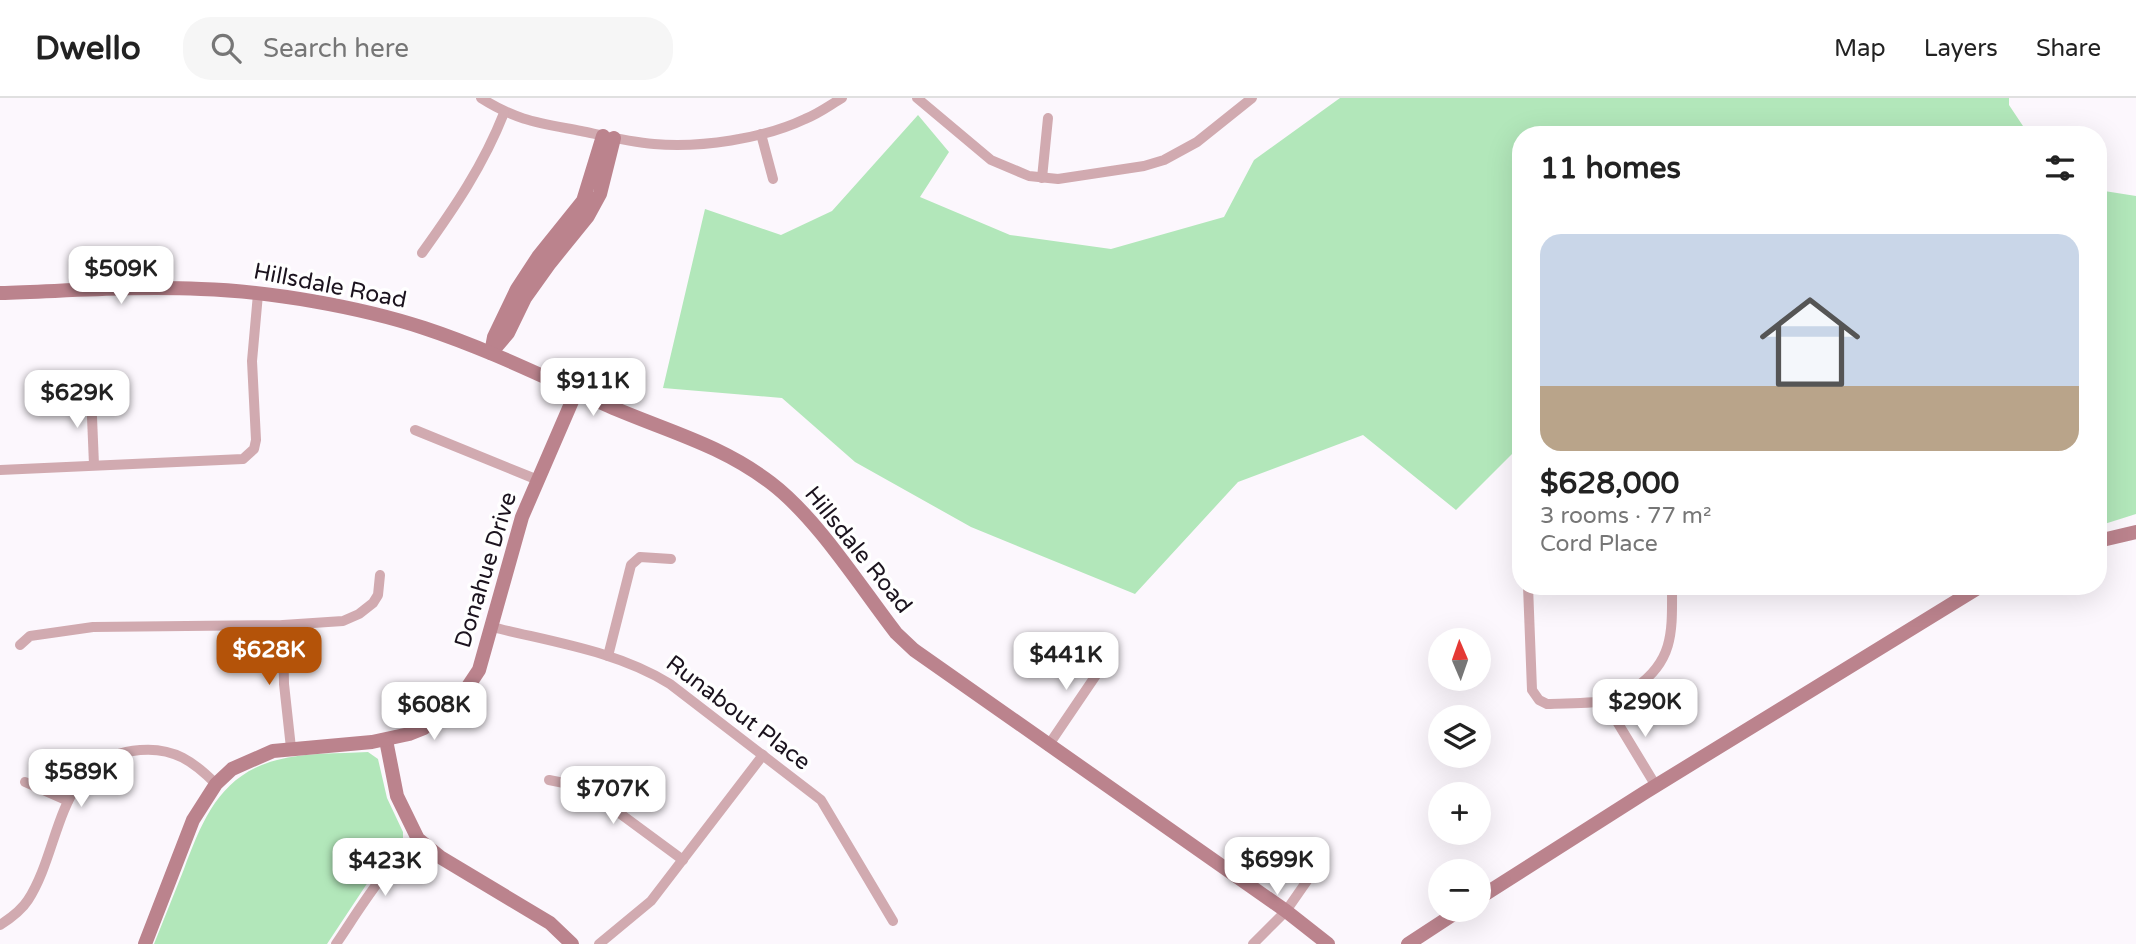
<!DOCTYPE html>
<html lang="en">
<head>
<meta charset="utf-8">
<style>
  body { margin:0; font-family:"Varela Round",sans-serif; background:#f6f6f6; color:#222; height:100vh; display:flex; flex-direction:column; font-size:26px; white-space:nowrap }
  * { box-sizing:border-box; margin:0 }
  p { font-size:23px; color:#767676 }
  .icon { flex:none; width:38px; height:38px; fill:none; stroke:currentColor; stroke-width:2; stroke-linecap:round; stroke-linejoin:round }
  .map { position:relative; flex:1; overflow:hidden }
  .drawer { position:absolute; left:1512px; top:28px; width:595px; height:469px; display:flex; flex-direction:column; background:#fff; border-radius:28px; box-shadow:0 7px 28px #0002 }
  .drawer>* { flex:none }
  .needle { width:46px; rotate:358deg }
  .fabs { position:absolute; left:1428px; top:530px; display:grid; gap:14px }
  .fabs a { display:grid; place-items:center; width:63px; height:63px; border-radius:50%; background:#fff; box-shadow:0 7px 28px #0002; font-size:35px }
  .price { position:absolute; translate:-50% -60px; padding:0 16px; border-radius:14px; background:#fff; color:#222; font-size:23px; line-height:46px; filter:drop-shadow(0 2px 4px #0008) }
  .price::after { content:''; position:absolute; left:50%; top:42px; width:21px; height:16px; margin-left:-10px; background:inherit; clip-path:polygon(0 0,100% 0,50% 100%) }
  .price.on { background:#b45309; color:#fff }
  ul { padding:0; list-style:none }
  li { display:grid; align-content:center; gap:14px; height:371px; padding:0 28px }
  li+li { border-top:2px solid #e0e0e0 }
  li span { display:grid; place-items:center; height:217px; border-radius:21px; color:#555 }
  li>.icon { margin-inline-start:auto }
  span .icon { width:126px; height:126px; fill:#fffc; stroke-width:1 }
  li b { font-size:30px }
  h2 { display:flex; justify-content:space-between; align-items:center; height:84px; padding:0 28px; font-size:30px }
  header { display:flex; align-items:center; gap:42px; box-sizing:border-box; height:98px; padding:0 35px; background:#fff; border-bottom:2px solid #e0e0e0 }
  header strong { font-size:33px }
  nav { display:flex; gap:38px; margin-inline-start:auto; font-size:24px }
  .search { width:490px; height:63px; background:#f6f6f6; display:flex; align-items:center; gap:18px; box-sizing:border-box; padding:0 24px; border-radius:28px; color:#767676; font-size:26px }
  .map>svg:first-child { display:block }
  .green { fill:#b2e7ba }
  .lines { fill:none; stroke-linecap:round; stroke-linejoin:round }
  .street { stroke:#d1aab0; stroke-width:10 }
  .secondary { stroke:#bb838d; stroke-width:14 }
  .labels { text-anchor:middle; dominant-baseline:central; stroke-width:7; stroke-linejoin:round; paint-order:stroke }
  .street-label { font-size:23px; fill:#1b131e; stroke:#fff }
</style>
</head>
<body>
<header>
<strong>Dwello</strong>
<div class="search"><svg class="icon" aria-label="search" viewBox="0 0 24 24"><circle cx="10" cy="10" r="6"/><path d="M15 15l6 6"/></svg>Search here</div>
<nav><a>Map</a><a>Layers</a><a>Share</a></nav>
</header>
<div class="map">
<svg width="2136" height="846" viewBox="0 0 2136 846">
  <rect width="100%" height="100%" fill="#fcf7fd"/>
  <g class="green">
    <path d="M1340,0H2009V7L2029,37H1521V347L1456,412L1363,337L1238,384L1135,496L971,429L855,364L782,300L663,290L705,111L781,137L832,113L918,17L949,54L920,99L1010,137L1111,151L1224,119L1254,62Z"/>
    <path d="M2098,92L2136,98V416L2098,428Z"/>
    <path d="M368,654L378,661L387,700L403,734V743L376,772L327,846H154C164,821 174,796 184,771C203,721 220,677 277,662C306,654 338,656 368,654Z"/>
  </g>
  <g class="lines">
    <g class="street">
      <path d="M481,0C517,23 540,25 581,33C605,38 630,44 654,46C700,50 763,41 805,21C818,16 830,7 842,0"/>
      <path d="M917,0L991,62L1029,78L1058,81L1144,68L1164,62L1197,44L1252,0"/>
      <path d="M761,36L773,81"/>
      <path d="M1042,80L1048,20"/>
      <path d="M422,155C455,109 483,68 504,15"/>
      <path d="M91,295L94,367"/>
      <path d="M415,332L538,382"/>
      <path d="M0,372L243,361L254,351L256,342L252,263L258,196"/>
      <path d="M1528,488L1532,592L1539,602L1547,606C1568,605 1592,606 1612,602C1621,600 1629,594 1636,589C1675,562 1672,531 1672,488"/>
      <path d="M283,527L284,586L291,650"/>
      <path d="M492,529C552,544 617,553 670,586L821,702L893,823"/>
      <path d="M20,547L30,538L93,529L283,527L343,523L359,516L373,505L378,497L380,477"/>
      <path d="M608,558L631,467L640,459L671,461"/>
      <path d="M1613,602L1616,622L1656,688"/>
      <path d="M1048,648L1109,558"/>
      <path d="M549,682L584,689L683,762"/>
      <path d="M25,684L68,703"/>
      <path d="M0,827C11,820 21,813 28,802C63,748 55,659 140,652C174,649 194,664 216,686"/>
      <path d="M336,846C363,806 381,774 418,741"/>
      <path d="M599,846L651,803L763,657"/>
      <path d="M1253,846L1286,813L1318,767"/>
    </g>
    <g class="secondary">
      <path d="M603,38L583,103L538,159L517,191L494,239L491,255L508,235L525,200L550,165L588,118L600,96L614,40"/>
      <path d="M0,195C67,193 134,188 201,191C269,193 360,209 424,230C488,251 548,281 609,308C666,333 720,346 771,385C817,420 859,487 896,535L914,552L1286,813L1328,846"/>
      <path d="M2098,443L2136,434"/>
      <path d="M386,642L397,698L418,741L440,759L550,825L572,846"/>
      <path d="M1479,800L1644,695L1981,488"/>
      <path d="M145,846L193,722L216,686L232,671L273,653L372,644L409,636L424,630L461,599L479,572L522,419L576,294"/>
      <path d="M1408,846L1460,812"/>
    </g>
  </g>
  <g class="labels">
    <g class="street-label">
      <text transform="translate(330 188) rotate(11)">Hillsdale Road</text>
      <text transform="translate(858 452) rotate(51)">Hillsdale Road</text>
      <text transform="translate(486 472) rotate(-73)">Donahue Drive</text>
      <text transform="translate(738 615) rotate(37)">Runabout Place</text>
    </g>
  </g>
</svg>
<div class="fabs">
<a><svg class="needle" viewBox="-14 -14 28 28"><path d="M0-13l5 13h-10z" fill="#e53935"/><path d="M0 13l5-13h-10z" fill="#767676"/></svg></a>
<a><svg class="icon" aria-label="layers" viewBox="0 0 24 24"><path d="M12 4l9 5-9 5-9-5zM3 14l9 5 9-5"/></svg></a>
<a>+</a>
<a>−</a>
</div>
<b class="price" style="left:121px;top:208px">$509K</b>
<b class="price" style="left:593px;top:320px">$911K</b>
<b class="price" style="left:77px;top:332px">$629K</b>
<b class="price on" style="left:269px;top:589px">$628K</b>
<b class="price" style="left:1066px;top:594px">$441K</b>
<b class="price" style="left:1645px;top:641px">$290K</b>
<b class="price" style="left:434px;top:644px">$608K</b>
<b class="price" style="left:81px;top:711px">$589K</b>
<b class="price" style="left:613px;top:728px">$707K</b>
<b class="price" style="left:1277px;top:799px">$699K</b>
<b class="price" style="left:385px;top:800px">$423K</b>
<section class="drawer">
<h2>11 homes<svg class="icon" aria-label="filters" viewBox="0 0 24 24"><path d="M4 7h16M4 17h16"/><circle cx="9" cy="7" r="2"/><circle cx="15" cy="17" r="2"/></svg></h2>
<ul>
<li><span style="background:linear-gradient(#c9d6e8 70%,#b9a48a 0)"><svg class="icon" aria-label="home" viewBox="0 0 24 24"><path d="M3 11l9-7 9 7M6 9v11h12V9"/></svg></span><div><b>$628,000</b><p>3 rooms · 77 m²</p><p>Cord Place</p></div></li>
</ul>
</section>
</div>
</body>
</html>
